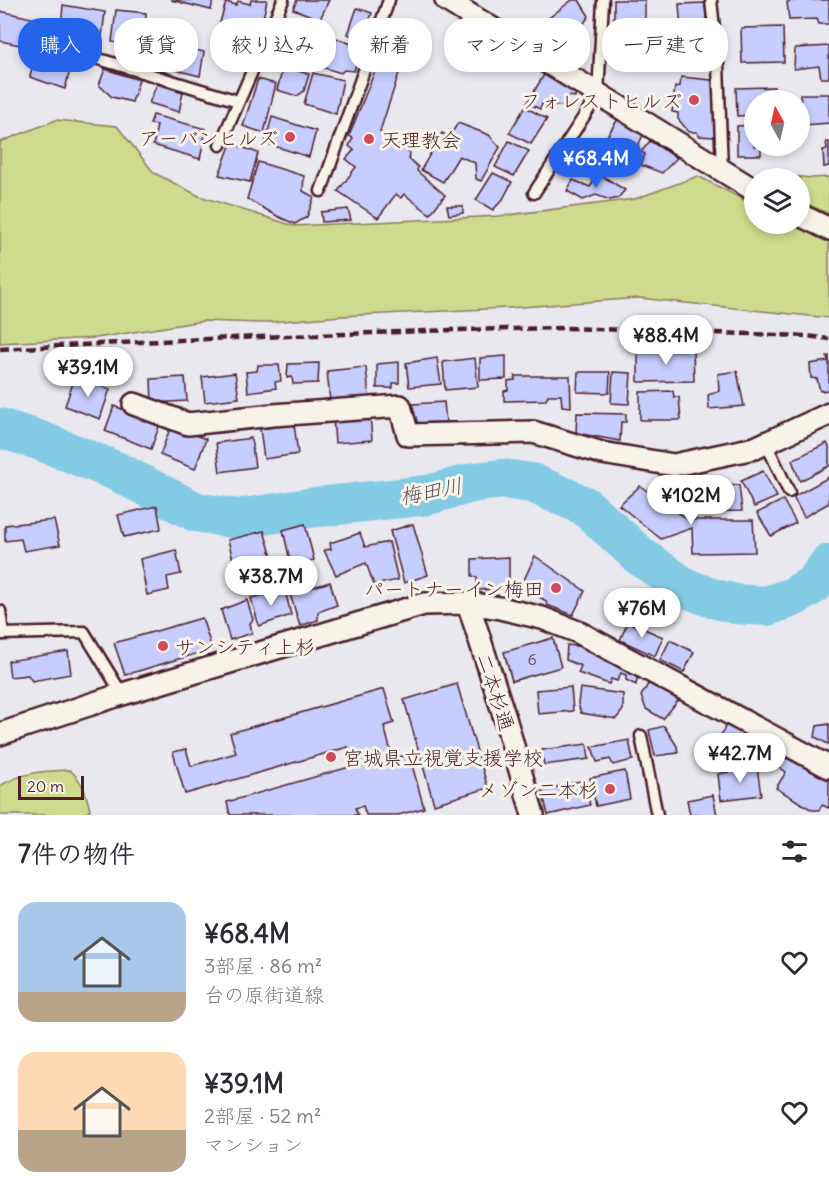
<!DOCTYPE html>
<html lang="ja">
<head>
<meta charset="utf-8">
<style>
  body { margin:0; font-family:Delius,"Klee One",sans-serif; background:#f2f2f3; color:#2b2b33; height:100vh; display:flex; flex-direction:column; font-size:22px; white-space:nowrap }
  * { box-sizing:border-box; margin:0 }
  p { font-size:20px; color:#7c7c81 }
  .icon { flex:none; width:33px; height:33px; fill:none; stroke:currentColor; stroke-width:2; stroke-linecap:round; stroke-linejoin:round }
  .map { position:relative; height:815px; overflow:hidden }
  .panel { display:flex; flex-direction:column; background:#fff; flex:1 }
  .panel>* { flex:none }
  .hud { position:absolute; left:18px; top:18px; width:794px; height:54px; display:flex; gap:12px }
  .needle { width:39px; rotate:352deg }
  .fabs { position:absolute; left:744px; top:90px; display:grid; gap:12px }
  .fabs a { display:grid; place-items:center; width:66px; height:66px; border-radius:50%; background:#fff; box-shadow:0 3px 9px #0003; font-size:30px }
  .scale { position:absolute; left:18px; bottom:15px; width:66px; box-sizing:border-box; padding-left:6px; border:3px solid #4a1f2b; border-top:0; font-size:16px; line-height:21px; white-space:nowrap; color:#4a1f2b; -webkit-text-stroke:4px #f7f3e8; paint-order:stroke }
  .price { position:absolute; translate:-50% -51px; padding:0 14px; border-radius:21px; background:#fff; color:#222; font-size:20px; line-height:39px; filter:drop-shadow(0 2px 3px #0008) }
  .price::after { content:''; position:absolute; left:50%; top:36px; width:18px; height:14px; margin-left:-9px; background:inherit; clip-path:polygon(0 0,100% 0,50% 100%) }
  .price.current { background:#2563eb; color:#fff }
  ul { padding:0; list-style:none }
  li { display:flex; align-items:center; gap:18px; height:150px; padding:0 18px }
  li span { display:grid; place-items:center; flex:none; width:168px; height:120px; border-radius:18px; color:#555 }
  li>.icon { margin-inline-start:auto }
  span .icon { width:72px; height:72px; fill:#fffc; stroke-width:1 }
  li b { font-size:26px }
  h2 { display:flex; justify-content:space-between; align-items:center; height:72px; padding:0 18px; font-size:26px }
  .tag { padding:0 21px; border-radius:24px; background:#fff; box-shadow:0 3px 9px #0003; font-size:21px; line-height:54px }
  .tag.current { background:#2563eb; color:#fff }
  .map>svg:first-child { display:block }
  .green { fill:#ceda8d; stroke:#8c7c5c; stroke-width:1.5 }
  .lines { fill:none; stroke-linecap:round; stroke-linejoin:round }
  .river { stroke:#83cbe4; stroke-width:40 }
  .building { fill:#c7cdff; stroke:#4a1f2b; stroke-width:1.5 }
  .lane-casing { stroke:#4a1f2b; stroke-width:15 }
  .street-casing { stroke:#4a1f2b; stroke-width:26 }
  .lane { stroke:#f7f3e8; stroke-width:10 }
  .street { stroke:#f7f3e8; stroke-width:21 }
  .rail { stroke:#4a1f2b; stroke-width:4.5; stroke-dasharray:9 4.5; stroke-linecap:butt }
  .poi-dot { fill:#d1495b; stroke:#f7f3e8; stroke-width:2 }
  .labels { text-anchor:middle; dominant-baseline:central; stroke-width:6; stroke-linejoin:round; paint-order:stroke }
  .number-label { font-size:16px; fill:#694a60 }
  .poi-label { font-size:20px; fill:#4a1f2b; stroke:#f7f3e8; text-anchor:end }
  .street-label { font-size:20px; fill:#4a1f2b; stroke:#f7f3e8 }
  .water-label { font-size:21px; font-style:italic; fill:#5b5362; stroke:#f7f3e8 }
</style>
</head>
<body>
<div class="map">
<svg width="829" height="815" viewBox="0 0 829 815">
  <rect width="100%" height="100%" fill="#e9e8ef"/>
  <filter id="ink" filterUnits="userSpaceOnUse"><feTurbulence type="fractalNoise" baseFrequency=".0167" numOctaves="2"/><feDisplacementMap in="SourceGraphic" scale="12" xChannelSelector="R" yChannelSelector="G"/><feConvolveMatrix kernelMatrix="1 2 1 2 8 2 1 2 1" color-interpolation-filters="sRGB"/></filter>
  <g filter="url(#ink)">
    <g class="green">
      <path d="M56,120L117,126L154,173L199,196L294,226L500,216L635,199L698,176L754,205V224H792L829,242V318L639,298L508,308L341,316L259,323L203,321L96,338L0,343V142Z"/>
      <path d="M784,175L811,178L829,177V214L800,201V178H781Z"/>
      <path d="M70,770C83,782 86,793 90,810L84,815H0V786C22,772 44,771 70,770Z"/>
    </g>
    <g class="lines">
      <path class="river" d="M0,428L41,441L116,471L196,512L237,519L309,508L428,495L476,482L503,479L532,483L585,506L640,556L684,587L709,597L735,604L767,606L793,597L814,584L829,564"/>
    </g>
    <g class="building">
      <path d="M171,0H213L211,10Z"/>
      <path d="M251,0H267L260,33L219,26L226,2L236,5L238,1L250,4Z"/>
      <path d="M297,0H329L320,19L293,9Z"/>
      <path d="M572,0H579L589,16L582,26L580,33L582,38L565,49L541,24Z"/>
      <rect x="614" y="0" width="31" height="21"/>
      <path d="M797,0H829V24H819L817,19L789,20L787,2Z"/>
      <path d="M705,3L707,33L691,35L689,29H681L679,4Z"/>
      <path d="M63,5L105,12L102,37L95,39L65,33L61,28Z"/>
      <path d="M357,8L372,13L363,40L348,34Z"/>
      <path d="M116,10L146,13L145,46L142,49L125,50L121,44L112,42Z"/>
      <path d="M0,11L36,19L30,47L0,41Z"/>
      <path d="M288,17L320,31L310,58L276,45Z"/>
      <path d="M783,27L784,62L742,63L741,28Z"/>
      <path d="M45,29L59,32L63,42L61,52L39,47Z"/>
      <path d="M632,29L660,33V59H616L617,36L631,35Z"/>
      <path d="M324,33L361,48L354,71L344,70L341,73L311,64Z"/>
      <path d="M156,40L204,52L200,76L151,64Z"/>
      <path d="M665,41L702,42L701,66L664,64Z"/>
      <path d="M829,46V78H821L819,66L794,69L795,48Z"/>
      <path d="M34,58L71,66L65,89L30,77Z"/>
      <path d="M380,58L401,67L380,131L390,145L396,143L410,153L409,159L418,167L417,171L445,195L430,214L404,194L401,198L396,194L378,218L338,191L356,167L346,159L354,150L349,146L353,138L349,136Z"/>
      <path d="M283,67L309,74L304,91L297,96L277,90Z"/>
      <path d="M105,69L139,80L132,102L112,97L99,85Z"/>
      <path d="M313,73L343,80L336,114L304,104Z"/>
      <path d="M545,73L576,92L575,97L569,96L562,106L542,104L540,109L527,103Z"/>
      <path d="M681,77L711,80L714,88L715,137L699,136L697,132H689L678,119V113L672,112L675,87L680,86Z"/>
      <path d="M258,79L276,84L264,133L243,126Z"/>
      <path d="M157,84L183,92L179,112L149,103Z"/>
      <path d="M774,87V100H754V115L737,116L736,88Z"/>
      <path d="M800,94H829V123L803,125Z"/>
      <path d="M525,107L547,119L531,144L509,133Z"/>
      <path d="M153,115L206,129L200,159L153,145L157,125L150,124Z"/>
      <path d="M272,117L316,131L309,157L265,143Z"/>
      <path d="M618,119L633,126L643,135L633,157L621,152L623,145L607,136Z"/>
      <path d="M458,123L489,135L500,147L481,181L476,179L475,163L459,156L443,182L421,170L442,133L449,137Z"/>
      <path d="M754,125V146H761V155H737V126Z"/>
      <path d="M509,141L529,151L514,176L495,167Z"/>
      <path d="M650,141L677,158L662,173L641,165L645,154L641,152Z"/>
      <path d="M826,142H829V166L824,167L823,150L827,149Z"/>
      <path d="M231,143L258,153L250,182L219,175Z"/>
      <path d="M258,162L304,176L303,191L314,197L307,217L295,224L279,217L247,199Z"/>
      <path d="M493,173L512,182L503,199L493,210L476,200Z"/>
      <path d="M599,174L625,190L618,198L610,200L596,195L583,200L567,191L573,180L590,187Z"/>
      <path d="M447,206H463V213L449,215Z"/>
      <path d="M348,209L351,220L322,222L321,212Z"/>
      <path d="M693,350L694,381L638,382V351Z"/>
      <path d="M506,356V379L480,380V358Z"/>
      <path d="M827,356H829V390L820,391L817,379L811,378L810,364L828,361Z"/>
      <path d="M437,358L441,384L409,387L406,363Z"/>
      <path d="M475,358L478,387L445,390L443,362Z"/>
      <path d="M399,362V383H393V388H377V364Z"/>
      <path d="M319,363L318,383L293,384L292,377L287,378L288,364Z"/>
      <path d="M258,365H279L281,381L275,382L276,388L248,392L246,372L257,371Z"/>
      <path d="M366,367L369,397L330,401L327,371Z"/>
      <path d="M737,371L744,406L709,409L708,395L719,391L718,374Z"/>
      <path d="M578,372H610L609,393L577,392Z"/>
      <path d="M613,372L631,373L629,404L611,403Z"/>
      <path d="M235,373L239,398L205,402L202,377Z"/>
      <path d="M515,376H570L571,407L562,406L561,395H548L546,400L504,401V391L508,390V381L515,380Z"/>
      <path d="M75,377L110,389L100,419L65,406Z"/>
      <path d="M185,377L187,401L152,403L151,379Z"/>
      <path d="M673,391L674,397H679L681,420H640V392Z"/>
      <path d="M444,402L446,422L414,423L413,404Z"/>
      <path d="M114,406L160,424L151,449L105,431Z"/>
      <path d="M577,413L626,414V422H621L620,441L576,433Z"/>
      <path d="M370,414L372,440L335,443L333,417Z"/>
      <path d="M294,424L298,454L264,459L260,429Z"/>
      <path d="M171,426L206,439L195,469L160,455Z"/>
      <path d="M251,438L255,467L220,472L216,443Z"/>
      <path d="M827,443L829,447V466L800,481L792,460Z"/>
      <path d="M763,471L777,497L754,507L741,481Z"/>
      <path d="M829,477V503L804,517L793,497Z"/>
      <path d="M739,485L742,511L698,512L697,487Z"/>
      <path d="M640,486L689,520H753L755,552L693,553L692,528L661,539L619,505Z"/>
      <path d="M783,500L796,523L771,536L757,513Z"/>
      <path d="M157,506L161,529L124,537L118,515Z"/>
      <path d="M54,520L60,545L24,551L21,539L5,541V525Z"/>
      <path d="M305,524L314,560L291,565L283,530Z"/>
      <path d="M413,524L428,575L404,583L390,531Z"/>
      <path d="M264,531L272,557L235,567L228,540Z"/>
      <path d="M360,533L365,547L389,542L398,580L374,585L366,563L336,575L324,550L331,549L330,543Z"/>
      <path d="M176,550L181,574L167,577L169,590L147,595L140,559Z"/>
      <path d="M535,556L585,591L573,615L547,605L546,601L531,592L532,585L523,582Z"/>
      <path d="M509,557V589L477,590V577L472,576V559Z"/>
      <path d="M330,582L337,605L318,612V620L300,626L290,594Z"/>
      <path d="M285,590L291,615L259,626L251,598Z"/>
      <path d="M247,600L253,620L250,623L252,633L230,640L221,610Z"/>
      <path d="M202,618L212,649L125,675L114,643Z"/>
      <path d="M628,622L663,637L655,656L620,640Z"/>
      <path d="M553,638L561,667L512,681L504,652Z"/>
      <path d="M670,640L694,652L684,672L660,660Z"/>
      <path d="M567,645L584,647L638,674L636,685L626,680V675L621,673L617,681L611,679L609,684L578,673L581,666L566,660Z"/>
      <path d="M68,651L71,674L32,681L28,675L10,677L8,661Z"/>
      <path d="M651,679L681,697L663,719L646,709L641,696Z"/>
      <path d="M457,684L488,788L434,804L404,700Z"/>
      <path d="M571,687L573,711L538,714L536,690Z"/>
      <path d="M580,688L623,694V710L616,719L581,713L578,704Z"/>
      <path d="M384,689L394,723L384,726L393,759L409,754L424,808L398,815H366L363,806L355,808L358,815H230L227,802L353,766L348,747L185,794L173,752L186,749L191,766L236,753L230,733Z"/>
      <path d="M728,721L761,737L750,755L739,752L737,755L715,748Z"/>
      <path d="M829,724V744H828L815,737L817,726Z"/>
      <path d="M664,726L677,746L678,753L655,756L649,730Z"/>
      <path d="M629,740L633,760L613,765L610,759L597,762L592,747Z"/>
      <path d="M587,744L589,759L544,765L542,750Z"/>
      <path d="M785,757L829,780V808L822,805L819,810H812L776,788L786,772L778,766Z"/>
      <path d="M757,767L761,795L721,800L718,774Z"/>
      <path d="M625,771L630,799L596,806L590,778Z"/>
      <path d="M584,780L590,805L548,815L542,791Z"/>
      <path d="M713,795L717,815H690L687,800Z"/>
    </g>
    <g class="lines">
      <g class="lane-casing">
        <g id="lane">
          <path d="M711,0L718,65L722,169"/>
          <path d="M79,53L238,101"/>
          <path d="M220,145L283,0"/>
          <path d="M321,191L389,0"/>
          <path d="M534,193L598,95L603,0"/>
          <path d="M766,443L789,492"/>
          <path d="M0,611L3,634"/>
          <path d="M0,634L84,632L122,694"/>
          <path d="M641,736L657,815"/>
        </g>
      </g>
      <g class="street-casing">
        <g id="street">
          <path d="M446,0L754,190"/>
          <path d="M800,215L829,229"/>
          <path d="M134,404L188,424L273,415L400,406L408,435L533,432L602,453L674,465L755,448L829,414"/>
          <path d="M468,603L505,718L533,815"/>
          <path d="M0,734L116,696L424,604L468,603L500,608L542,618L578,632L829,767"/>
        </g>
      </g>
      <use href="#lane" class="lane"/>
      <use href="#street" class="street"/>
      <path class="rail" d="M0,349L180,340L452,330L567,328L808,336L829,339"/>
    </g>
  </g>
  <g class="poi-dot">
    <circle cx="694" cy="100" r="6"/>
    <circle cx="290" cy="137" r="6"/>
    <circle cx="369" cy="139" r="6"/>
    <circle cx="556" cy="588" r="6"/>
    <circle cx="163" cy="646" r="6"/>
    <circle cx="331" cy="757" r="6"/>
    <circle cx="610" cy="789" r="6"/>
  </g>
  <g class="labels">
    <g class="number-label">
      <text x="532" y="659">6</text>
    </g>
    <g class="poi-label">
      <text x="682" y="100">フォレストヒルズ</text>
      <text x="278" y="137">アーバンヒルズ</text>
      <text x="381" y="139" text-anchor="start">天理教会</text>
      <text x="544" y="588">パートナーイン梅田</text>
      <text x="175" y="646" text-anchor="start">サンシティ上杉</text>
      <text x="343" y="757" text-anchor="start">宮城県立視覚支援学校</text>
      <text x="598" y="789">メゾン二本杉</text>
    </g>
    <g class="street-label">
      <text transform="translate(496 692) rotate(72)">二本杉通</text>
    </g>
    <g class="water-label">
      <text transform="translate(431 491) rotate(-11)">梅田川</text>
    </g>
  </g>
</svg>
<div class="fabs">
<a><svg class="needle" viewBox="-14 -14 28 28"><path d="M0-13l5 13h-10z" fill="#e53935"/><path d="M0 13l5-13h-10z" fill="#7c7c81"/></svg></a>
<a><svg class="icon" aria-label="layers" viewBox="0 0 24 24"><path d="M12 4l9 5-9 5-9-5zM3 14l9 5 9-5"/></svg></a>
</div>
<div class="scale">20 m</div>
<b class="price current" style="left:596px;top:189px">¥68.4M</b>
<b class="price" style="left:666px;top:366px">¥88.4M</b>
<b class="price" style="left:88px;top:398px">¥39.1M</b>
<b class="price" style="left:691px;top:526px">¥102M</b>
<b class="price" style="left:271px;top:607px">¥38.7M</b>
<b class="price" style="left:642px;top:639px">¥76M</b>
<b class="price" style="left:740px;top:784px">¥42.7M</b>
<div class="hud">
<a class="tag current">購入</a>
<a class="tag">賃貸</a>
<a class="tag">絞り込み</a>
<a class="tag">新着</a>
<a class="tag">マンション</a>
<a class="tag">一戸建て</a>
</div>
</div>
<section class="panel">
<h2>7件の物件<svg class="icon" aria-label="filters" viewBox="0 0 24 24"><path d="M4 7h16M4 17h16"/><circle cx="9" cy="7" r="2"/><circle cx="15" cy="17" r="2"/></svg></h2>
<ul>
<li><span style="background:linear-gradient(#a9c7e8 75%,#b9a48a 0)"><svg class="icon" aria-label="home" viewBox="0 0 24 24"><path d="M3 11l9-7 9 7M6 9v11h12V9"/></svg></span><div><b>¥68.4M</b><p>3部屋 · 86 m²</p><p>台の原街道線</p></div><svg class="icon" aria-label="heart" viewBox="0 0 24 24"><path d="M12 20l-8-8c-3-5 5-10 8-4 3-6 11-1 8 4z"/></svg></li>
<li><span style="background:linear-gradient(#ffd9b3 65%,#b9a48a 0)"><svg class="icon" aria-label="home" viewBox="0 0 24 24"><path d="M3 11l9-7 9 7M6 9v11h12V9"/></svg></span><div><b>¥39.1M</b><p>2部屋 · 52 m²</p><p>マンション</p></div><svg class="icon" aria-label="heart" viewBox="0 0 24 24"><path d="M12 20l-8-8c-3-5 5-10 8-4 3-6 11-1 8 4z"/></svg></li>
</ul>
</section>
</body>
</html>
